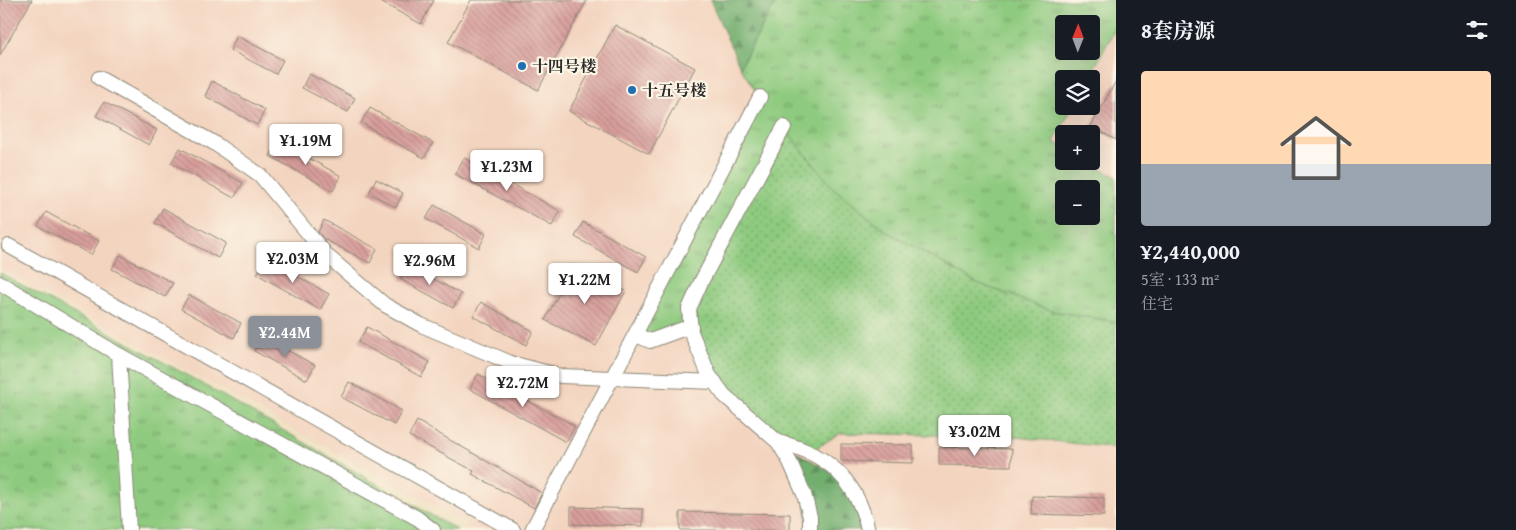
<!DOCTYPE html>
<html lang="zh">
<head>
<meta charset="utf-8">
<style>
  body { margin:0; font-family:"Gentium Book Plus","Noto Serif SC",serif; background:#242831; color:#f1f3f6; height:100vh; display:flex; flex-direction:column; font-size:19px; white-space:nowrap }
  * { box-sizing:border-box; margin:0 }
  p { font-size:16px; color:#9ea1a6 }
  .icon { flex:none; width:28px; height:28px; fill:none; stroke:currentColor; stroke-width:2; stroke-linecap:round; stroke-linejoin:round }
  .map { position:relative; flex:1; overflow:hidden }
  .details { display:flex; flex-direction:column; background:#171b24; width:400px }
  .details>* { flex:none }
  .needle { width:32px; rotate:1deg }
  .tools { position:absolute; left:1055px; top:15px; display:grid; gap:10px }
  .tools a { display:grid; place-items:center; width:45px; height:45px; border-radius:5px; background:#171b24; box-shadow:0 5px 20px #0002; font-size:25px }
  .price { position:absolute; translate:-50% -42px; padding:0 11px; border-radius:5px; background:#fff; color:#222; font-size:16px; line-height:32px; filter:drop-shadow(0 1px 2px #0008) }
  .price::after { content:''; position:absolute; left:50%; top:30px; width:15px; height:11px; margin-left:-8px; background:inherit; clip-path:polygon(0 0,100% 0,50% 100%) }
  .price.active { background:#8c9099; color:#fff }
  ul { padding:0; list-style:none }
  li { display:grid; align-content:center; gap:10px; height:265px; padding:0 25px }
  li span { display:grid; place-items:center; height:155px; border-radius:5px; color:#555 }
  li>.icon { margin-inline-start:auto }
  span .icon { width:90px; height:90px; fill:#fffc; stroke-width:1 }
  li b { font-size:21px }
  h2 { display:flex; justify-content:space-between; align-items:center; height:60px; padding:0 25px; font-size:21px }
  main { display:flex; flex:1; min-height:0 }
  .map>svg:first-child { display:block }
  .built { fill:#f3d4bf; fill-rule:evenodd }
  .grass { fill:url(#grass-tufts); stroke:#5c7a55; fill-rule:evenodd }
  .forest { fill:url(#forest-firs); stroke:#4e6c4c }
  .park { fill:url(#park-dots); stroke:#5c7a55 }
  .building { fill:url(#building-back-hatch) }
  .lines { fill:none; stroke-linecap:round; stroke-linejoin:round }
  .minor-casing { stroke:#8c8676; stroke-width:16 }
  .minor { stroke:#fff; stroke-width:14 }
  .poi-dot { fill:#1f6fb2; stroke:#fcf5e5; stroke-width:2 }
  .labels { text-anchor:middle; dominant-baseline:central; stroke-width:4.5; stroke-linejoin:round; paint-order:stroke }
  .poi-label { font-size:16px; font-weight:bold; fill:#2b2b2b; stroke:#fcf5e5; text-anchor:start }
</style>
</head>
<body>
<main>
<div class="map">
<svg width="1116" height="530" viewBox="0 0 1116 530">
  <defs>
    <pattern id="grass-tufts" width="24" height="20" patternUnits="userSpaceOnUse" patternTransform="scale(1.25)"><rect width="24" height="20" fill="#8eca7f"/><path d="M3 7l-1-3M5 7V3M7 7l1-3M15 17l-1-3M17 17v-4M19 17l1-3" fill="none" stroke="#74a468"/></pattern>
    <pattern id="forest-firs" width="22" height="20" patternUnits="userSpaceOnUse" patternTransform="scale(1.25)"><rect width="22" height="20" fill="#72ae6e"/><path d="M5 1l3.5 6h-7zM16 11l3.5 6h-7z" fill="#5e8e5b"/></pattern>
    <pattern id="park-dots" width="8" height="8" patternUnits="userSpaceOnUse" patternTransform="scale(1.25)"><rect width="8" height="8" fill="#8eca7f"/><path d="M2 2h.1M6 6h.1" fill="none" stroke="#74a468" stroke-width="1.8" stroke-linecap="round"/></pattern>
    <pattern id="building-back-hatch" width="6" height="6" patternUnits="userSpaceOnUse" patternTransform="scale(1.25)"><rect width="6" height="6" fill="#d99f9c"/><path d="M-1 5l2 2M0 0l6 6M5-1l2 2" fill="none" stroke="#b0827f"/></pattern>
  </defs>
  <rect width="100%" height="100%" fill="#fcf5e5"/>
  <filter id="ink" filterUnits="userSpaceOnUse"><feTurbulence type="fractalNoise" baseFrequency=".02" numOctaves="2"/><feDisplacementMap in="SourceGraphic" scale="10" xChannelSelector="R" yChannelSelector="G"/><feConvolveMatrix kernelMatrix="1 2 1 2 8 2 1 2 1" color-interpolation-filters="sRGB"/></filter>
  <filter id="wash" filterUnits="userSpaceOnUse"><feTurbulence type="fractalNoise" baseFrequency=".0096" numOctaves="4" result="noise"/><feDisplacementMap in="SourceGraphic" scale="20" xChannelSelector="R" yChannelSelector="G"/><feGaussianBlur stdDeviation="1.12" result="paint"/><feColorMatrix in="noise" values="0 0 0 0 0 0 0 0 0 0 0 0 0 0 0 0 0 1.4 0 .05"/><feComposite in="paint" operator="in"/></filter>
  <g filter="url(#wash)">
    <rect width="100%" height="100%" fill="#eee1c0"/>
    <path class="built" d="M0,0H1116V530H471L462,521L0,269ZM1064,24H1091V51H1064ZM1064,79H1091V106H1064ZM1064,134H1091V161H1064ZM1064,189H1091V216H1064Z"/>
    <g class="grass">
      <path d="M777,0H1116V28L1088,79H1064V106H1073L1054,142L1064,148V161H1087L1116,177V322L1052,311L977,283L886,231L832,187L784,128L691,326L659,339L636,335L760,98L740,67ZM1064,24H1091V51H1064ZM1064,189H1091V216H1064Z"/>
      <path d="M0,273L176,369L457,530H0Z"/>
    </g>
    <g class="forest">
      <path d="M710,0H777L740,67Z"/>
      <path d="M778,442L846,480L866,530H809L804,494Z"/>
    </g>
    <path class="park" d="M784,127L832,187L886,231L977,283L1052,311L1116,322V448L1016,437L840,433L809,453L795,446L724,395L700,353L694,295Z"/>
    <g id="blocks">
      <g class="building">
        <path d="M0,0H32L0,55Z"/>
        <path d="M377,0H434L421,24Z"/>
        <path d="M471,0H587L538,90L448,42Z"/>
        <path d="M615,25L695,68L649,154L569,111Z"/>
        <path d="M237,36L283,60L276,74L230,50Z"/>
        <path d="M309,74L355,98L348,112L302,88Z"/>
        <path d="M212,81L265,110L257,125L205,96Z"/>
        <path d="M1116,81V140L1091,126Z"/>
        <path d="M104,102L157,130L149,145L96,116Z"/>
        <path d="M370,108L433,143L424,158L361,123Z"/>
        <path d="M278,141L341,176L333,191L270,156Z"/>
        <path d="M180,148L243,183L234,198L171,163Z"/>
        <path d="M464,158L560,211L552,226L455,174Z"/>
        <path d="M376,179L403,193L396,207L369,193Z"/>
        <path d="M434,205L486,234L479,248L426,219Z"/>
        <path d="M163,208L226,243L218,258L155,223Z"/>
        <path d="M46,212L99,241L91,255L38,226Z"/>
        <path d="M324,220L377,249L370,263L324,239L318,232Z"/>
        <path d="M583,222L646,257L638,272L575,237Z"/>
        <path d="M120,255L173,283L165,297L112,269Z"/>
        <path d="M266,259L329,294L320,310L257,274Z"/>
        <path d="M408,265L461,294L453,308L400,279Z"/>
        <path d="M574,265L626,291L596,346L545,320Z"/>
        <path d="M189,295L241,323L234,338L181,309Z"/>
        <path d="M481,302L533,331L526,345L473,316Z"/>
        <path d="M367,327L430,362L421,377L358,342Z"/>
        <path d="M262,337L315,365L307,380L254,351Z"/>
        <path d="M478,374L575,426L566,442L470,389Z"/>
        <path d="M349,382L402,411L394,425L341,397Z"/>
        <path d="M417,421L542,493L534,508L472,474L474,471L409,436Z"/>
        <path d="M841,444L913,445V463L841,461Z"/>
        <path d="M939,447L1012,449L1011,466L939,465Z"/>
        <path d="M1032,496L1104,498V516L1031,514Z"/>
        <path d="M571,507L643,509V526L571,524Z"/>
        <path d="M680,512L790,514V530H680Z"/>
      </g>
    </g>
  </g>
  <g filter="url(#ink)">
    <use href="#blocks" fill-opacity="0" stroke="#8c8676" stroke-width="1"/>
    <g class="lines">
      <g class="minor-casing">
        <g id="minor">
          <path d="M99,78L214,143L260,175L326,255L385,305L421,325L511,363L561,376L715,382"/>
          <path d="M784,127L701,282L689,309L691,332L709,375L724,395L778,442L790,462L804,494L810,517V530"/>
          <path d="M9,246L513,530"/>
          <path d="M0,283L119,355L417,518L433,530"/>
          <path d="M636,335L650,341L691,326"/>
          <path d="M119,355L129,530"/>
          <path d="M778,442C827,453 857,480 868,530"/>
          <path d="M532,530L760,97"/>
        </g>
      </g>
      <use href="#minor" class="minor"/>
    </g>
  </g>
  <g class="poi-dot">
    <circle cx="522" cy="66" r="5"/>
    <circle cx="632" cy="90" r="5"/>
  </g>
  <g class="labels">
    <g class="poi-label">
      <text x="532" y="66">十四号楼</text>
      <text x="642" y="90">十五号楼</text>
    </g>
  </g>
</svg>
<div class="tools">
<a><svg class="needle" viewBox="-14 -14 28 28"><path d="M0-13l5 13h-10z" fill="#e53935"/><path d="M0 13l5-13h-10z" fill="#9ea1a6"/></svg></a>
<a><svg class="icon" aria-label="layers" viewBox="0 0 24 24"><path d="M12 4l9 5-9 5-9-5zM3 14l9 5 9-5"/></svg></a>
<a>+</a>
<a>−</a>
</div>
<b class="price" style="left:306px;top:166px">¥1.19M</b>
<b class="price" style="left:507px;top:192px">¥1.23M</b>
<b class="price" style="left:293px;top:284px">¥2.03M</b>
<b class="price" style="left:430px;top:286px">¥2.96M</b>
<b class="price" style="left:585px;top:305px">¥1.22M</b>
<b class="price active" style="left:285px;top:358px">¥2.44M</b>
<b class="price" style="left:523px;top:408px">¥2.72M</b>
<b class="price" style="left:975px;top:457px">¥3.02M</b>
</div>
<section class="details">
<h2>8套房源<svg class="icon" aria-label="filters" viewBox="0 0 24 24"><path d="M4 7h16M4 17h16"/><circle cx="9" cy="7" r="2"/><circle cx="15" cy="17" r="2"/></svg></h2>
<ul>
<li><span style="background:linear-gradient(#ffd9b3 60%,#9aa5b1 0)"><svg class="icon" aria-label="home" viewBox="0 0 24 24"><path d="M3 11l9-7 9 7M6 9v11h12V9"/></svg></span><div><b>¥2,440,000</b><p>5室 · 133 m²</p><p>住宅</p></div></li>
</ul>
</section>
</main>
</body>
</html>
